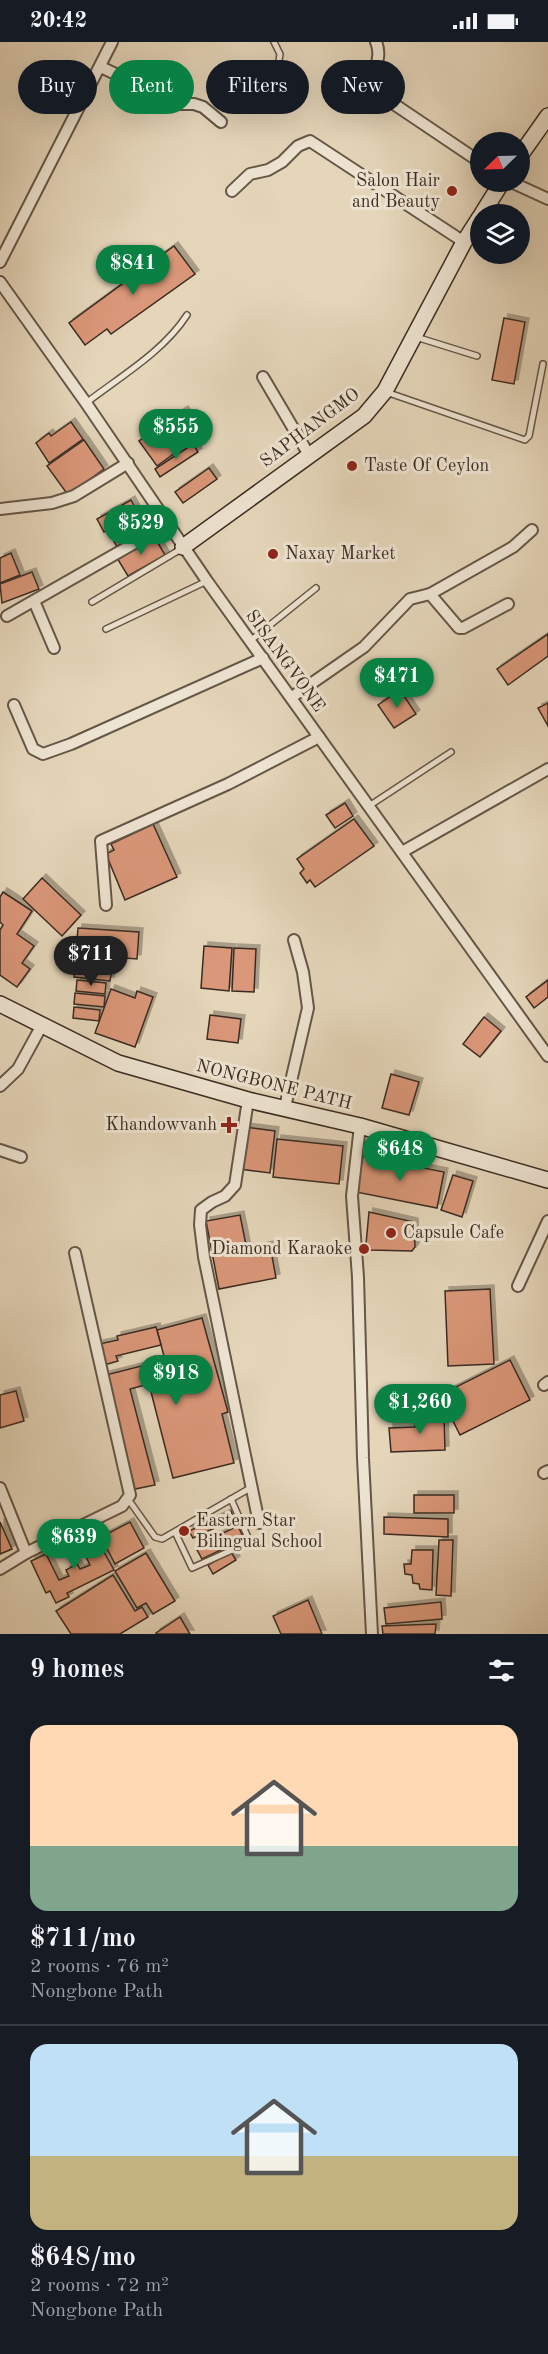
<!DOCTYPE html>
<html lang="en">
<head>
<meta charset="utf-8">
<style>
  body { margin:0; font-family:"Old Standard TT",serif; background:#20242c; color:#f1f3f6; height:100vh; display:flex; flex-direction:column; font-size:22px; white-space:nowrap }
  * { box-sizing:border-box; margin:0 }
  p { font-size:20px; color:#9ea1a6 }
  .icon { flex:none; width:33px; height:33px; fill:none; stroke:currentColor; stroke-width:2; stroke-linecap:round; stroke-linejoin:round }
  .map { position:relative; height:1592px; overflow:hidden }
  .side { display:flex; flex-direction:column; background:#171b24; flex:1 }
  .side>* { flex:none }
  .guide { position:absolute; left:18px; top:18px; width:513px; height:54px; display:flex; gap:12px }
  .needle { width:39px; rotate:247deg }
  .tools { position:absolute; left:470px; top:90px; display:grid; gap:12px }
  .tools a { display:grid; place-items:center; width:60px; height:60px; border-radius:50%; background:#171b24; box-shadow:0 6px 24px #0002; font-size:30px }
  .price { position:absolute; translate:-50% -51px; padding:0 14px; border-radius:21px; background:#0b8043; color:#fff; font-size:20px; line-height:39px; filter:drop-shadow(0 2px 3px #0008) }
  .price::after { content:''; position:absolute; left:50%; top:36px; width:18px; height:14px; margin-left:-9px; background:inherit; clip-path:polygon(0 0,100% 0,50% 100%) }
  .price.current { background:#222; color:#fff }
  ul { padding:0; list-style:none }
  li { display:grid; align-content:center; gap:12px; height:318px; padding:0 30px }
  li+li { border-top:2px solid #363941 }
  li span { display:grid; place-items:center; height:186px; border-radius:18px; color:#555 }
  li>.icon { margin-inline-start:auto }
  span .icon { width:108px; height:108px; fill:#fffc; stroke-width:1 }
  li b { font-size:26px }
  h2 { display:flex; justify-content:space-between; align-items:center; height:72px; padding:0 30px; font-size:26px }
  .pill { padding:0 21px; border-radius:27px; background:#171b24; box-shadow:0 6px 24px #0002; font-size:21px; line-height:54px }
  .pill.current { background:#0b8043; color:#fff }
  .status { display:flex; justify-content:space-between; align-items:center; height:42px; padding:0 30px; background:#171b24; direction:ltr }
  .status svg { height:16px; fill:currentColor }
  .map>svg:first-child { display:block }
  .building { fill:#da9779; stroke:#3a2b21; stroke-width:1.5; filter:url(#shadow) }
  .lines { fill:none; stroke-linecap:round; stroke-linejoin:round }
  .lane-casing { stroke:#655647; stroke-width:8 }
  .street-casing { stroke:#655647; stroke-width:14 }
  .secondary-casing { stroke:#3a2b21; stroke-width:18 }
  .lane { stroke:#eee4d2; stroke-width:5 }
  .street { stroke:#eee4d2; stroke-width:10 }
  .secondary { stroke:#eee4d2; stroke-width:15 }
  .poi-dot { fill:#8f2418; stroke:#eee4d2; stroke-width:2 }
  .labels { text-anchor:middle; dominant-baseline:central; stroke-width:6; stroke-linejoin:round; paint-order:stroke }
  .poi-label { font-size:18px; fill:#3a2b21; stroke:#eee4d2; text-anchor:start }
  .street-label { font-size:18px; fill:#3a2b21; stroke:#eee4d2 }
</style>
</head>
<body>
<div class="status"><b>20:42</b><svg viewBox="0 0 49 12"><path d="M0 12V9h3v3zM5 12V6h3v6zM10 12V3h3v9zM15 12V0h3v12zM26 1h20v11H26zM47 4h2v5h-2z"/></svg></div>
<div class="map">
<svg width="548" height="1592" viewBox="0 0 548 1592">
  <defs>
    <filter id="shadow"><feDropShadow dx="4" dy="-4" stdDeviation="0" flood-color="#0004"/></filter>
  </defs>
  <rect width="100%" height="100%" fill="#e5d6ba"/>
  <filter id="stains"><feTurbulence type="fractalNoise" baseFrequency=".00333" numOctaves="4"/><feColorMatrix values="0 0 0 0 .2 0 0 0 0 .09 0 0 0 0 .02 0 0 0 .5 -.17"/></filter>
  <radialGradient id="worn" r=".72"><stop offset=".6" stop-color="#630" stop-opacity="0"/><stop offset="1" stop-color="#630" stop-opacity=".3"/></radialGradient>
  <g class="building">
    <path d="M174,204L195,232L111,292L107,287L85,303L69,281Z"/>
    <path d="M504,276L525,280L514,342L492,338Z"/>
    <path d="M184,368L201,392L157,424L139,399Z"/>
    <path d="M71,380L83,397L49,421L36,401L49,391L51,394Z"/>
    <path d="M84,398L104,427L68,453L47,424Z"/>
    <path d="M193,402L198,410L160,435L155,427Z"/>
    <path d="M209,426L217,437L183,461L175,450Z"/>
    <path d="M131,458L138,471L104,490L97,477Z"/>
    <path d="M137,472L146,489L117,505L108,488Z"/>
    <path d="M154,494L165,513L128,534L117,516Z"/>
    <path d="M11,511L20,533L0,541V516Z"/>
    <path d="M32,530L39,547L2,561L0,542Z"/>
    <path d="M548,592V614L508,643L497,627Z"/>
    <path d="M400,648L416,672L394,686L378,663Z"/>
    <path d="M548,661V684L538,666Z"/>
    <path d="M345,761L353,774L335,786L326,773Z"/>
    <path d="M354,777L374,804L315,845L310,838L307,841L300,831L304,827L297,817Z"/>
    <path d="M153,782L177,835L125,858L106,812L114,808L111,802Z"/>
    <path d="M42,836L81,873L62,894L23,857Z"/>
    <path d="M3,850L32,869L17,892L34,904L22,921L30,927L17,945L0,933V888L3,883L0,880V855Z"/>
    <path d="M78,886L139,890L137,917L113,915L112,925L75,923Z"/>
    <path d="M204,904L232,906L229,949L201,946Z"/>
    <path d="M234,906L256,907L254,950L232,949Z"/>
    <path d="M75,923L112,927L110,939L74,935Z"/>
    <path d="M77,938L106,941L105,952L76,949Z"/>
    <path d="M548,938V955L534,966L526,955Z"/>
    <path d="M111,947L135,956L137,949L153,955L135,1005L95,991Z"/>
    <path d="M75,951L105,954L104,965L74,962Z"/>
    <path d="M74,965L100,968L99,979L73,976Z"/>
    <path d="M210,973L241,977L238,1001L207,997Z"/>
    <path d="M484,975L501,989L480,1015L463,1002Z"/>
    <path d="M391,1032L419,1040L409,1073L382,1066Z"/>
    <path d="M245,1085L275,1089L270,1131L240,1127Z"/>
    <path d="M277,1097L343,1104L339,1142L273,1135Z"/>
    <path d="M363,1114L444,1130L437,1166L356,1150Z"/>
    <path d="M453,1133L473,1139L462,1175L441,1168Z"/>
    <path d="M369,1170L414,1180L415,1205L412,1209L369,1208L366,1202Z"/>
    <path d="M240,1173L247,1208L270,1203L276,1236L219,1247L206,1179Z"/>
    <path d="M490,1247L494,1322L448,1324L445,1249Z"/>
    <path d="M202,1276L228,1370L222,1372L234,1421L173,1436L149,1342L130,1347L155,1443L135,1447L106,1333L165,1318L157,1288Z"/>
    <path d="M156,1285L161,1303L116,1314L118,1319L104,1323L99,1302L118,1298L117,1294Z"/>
    <path d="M510,1318L530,1358L460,1393L440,1353Z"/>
    <path d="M16,1349L24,1379L0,1386V1353Z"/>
    <path d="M444,1373L445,1408L391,1410L389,1386L415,1385L414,1374Z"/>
    <rect x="414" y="1453" width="40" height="18"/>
    <path d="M231,1469L234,1477L193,1496L189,1489Z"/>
    <path d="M384,1475L448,1477V1495L384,1492Z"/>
    <path d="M0,1480L12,1507L0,1512Z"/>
    <path d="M130,1480L144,1506L115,1522L101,1495Z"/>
    <path d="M238,1484L244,1497L202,1517L195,1504Z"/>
    <path d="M92,1489L114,1528L67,1551L69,1555L56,1561L50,1549L46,1551L31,1519L46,1512L59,1538L69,1534L66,1528L77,1522L80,1527L90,1523L77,1496Z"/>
    <path d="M439,1498H453L451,1554L436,1553Z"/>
    <path d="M412,1508H433L432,1548L420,1547L419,1542L413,1541L412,1533L405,1532L404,1522H411Z"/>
    <path d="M231,1510L236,1518L213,1532L208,1523Z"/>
    <path d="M146,1511L175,1559L153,1572L146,1561L137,1566L115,1529Z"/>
    <path d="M113,1533L135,1569L142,1565L148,1575L120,1592H71L56,1569Z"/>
    <path d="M308,1558L322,1592H281L273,1574Z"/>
    <path d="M441,1560L442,1577L386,1582L384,1566Z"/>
    <path d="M180,1575L190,1592H156V1591Z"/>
    <path d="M436,1582L435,1592H383L382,1584Z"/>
  </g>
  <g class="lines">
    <g class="lane-casing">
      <g id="lane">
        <path d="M274,0L280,12L277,32"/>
        <path d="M416,295L477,314"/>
        <path d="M386,350L525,398L529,394L543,322"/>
        <path d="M86,361C121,334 163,310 187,273"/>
        <path d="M92,560L181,507"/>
        <path d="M106,587L207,539"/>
        <path d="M250,599L316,546"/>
        <path d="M369,764L451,710"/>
        <path d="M128,1457L155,1495L162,1497L252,1445"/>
        <path d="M175,1490L192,1526L250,1500L231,1457"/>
      </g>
    </g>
    <g class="street-casing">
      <g id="street">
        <path d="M376,0C384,18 368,33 376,50L480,120"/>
        <path d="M101,25L177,62H194L203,65L221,80"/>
        <path d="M511,140L548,157"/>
        <path d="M232,149L250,132L268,128L282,120L298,104L310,99L464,200"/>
        <path d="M0,220L112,0"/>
        <path d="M0,240L86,361L207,539L548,1014"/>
        <path d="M263,335L309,413"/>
        <path d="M0,467L52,461L74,454L128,421"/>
        <path d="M430,552L459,586H463L508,562"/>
        <path d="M34,559L54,606"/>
        <path d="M7,574L168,482"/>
        <path d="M292,655L364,605L410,557L430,552L513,505L532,488"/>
        <path d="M14,663L33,707L43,712L71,702L263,616"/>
        <path d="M402,810L548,727"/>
        <path d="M106,863L101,799L228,742L319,695"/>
        <path d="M0,1044L18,1027L42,983"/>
        <path d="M248,1058L235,1143L225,1154L212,1160L201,1168L200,1183L204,1215L259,1481"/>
        <path d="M285,1065L308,966L303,930L294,898"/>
        <path d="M360,1084L352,1154L358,1235L363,1416L372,1592"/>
        <path d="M0,1108L21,1115"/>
        <path d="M518,1244L548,1179"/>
        <path d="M544,1343L548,1340"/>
        <path d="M544,1431L548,1429"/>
        <path d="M0,1446L26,1511"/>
        <path d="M0,1527L26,1511L122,1464L130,1453L75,1211"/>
      </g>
    </g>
    <g class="secondary-casing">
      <g id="secondary">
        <path d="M519,115L548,74"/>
        <path d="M482,172L502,140"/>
        <path d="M183,505L364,374L385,349L464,200L480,175"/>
        <path d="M0,962L118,1021L248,1058L360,1084L548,1138"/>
      </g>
    </g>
    <use href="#lane" class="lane"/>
    <use href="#street" class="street"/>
    <use href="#secondary" class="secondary"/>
  </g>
  <g class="poi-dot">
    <circle cx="452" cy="149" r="6"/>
    <circle cx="352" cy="424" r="6"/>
    <circle cx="273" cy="512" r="6"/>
    <path d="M226 1074h6v6h6v6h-6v6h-6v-6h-6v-6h6z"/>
    <circle cx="391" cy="1191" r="6"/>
    <circle cx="364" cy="1207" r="6"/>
    <circle cx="184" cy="1489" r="6"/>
  </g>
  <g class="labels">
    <g class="poi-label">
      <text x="440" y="139" text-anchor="end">Salon Hair<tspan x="440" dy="21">and Beauty</tspan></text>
      <text x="364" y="424">Taste Of Ceylon</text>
      <text x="285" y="512">Naxay Market</text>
      <text x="217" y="1083" text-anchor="end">Khandowvanh</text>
      <text x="403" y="1191">Capsule Cafe</text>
      <text x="352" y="1207" text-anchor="end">Diamond Karaoke</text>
      <text x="196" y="1479">Eastern Star<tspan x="196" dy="21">Bilingual School</tspan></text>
    </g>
    <g class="street-label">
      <text transform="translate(310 386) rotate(-37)">SAPHANGMO</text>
      <text transform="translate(285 619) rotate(54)">SISANGVONE</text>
      <text transform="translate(274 1043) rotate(14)">NONGBONE PATH</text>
    </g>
  </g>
  <rect width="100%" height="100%" filter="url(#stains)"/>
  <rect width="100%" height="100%" fill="url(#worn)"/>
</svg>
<div class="tools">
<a><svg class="needle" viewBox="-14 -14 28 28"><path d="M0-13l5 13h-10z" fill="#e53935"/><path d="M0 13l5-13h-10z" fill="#9ea1a6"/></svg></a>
<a><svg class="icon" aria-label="layers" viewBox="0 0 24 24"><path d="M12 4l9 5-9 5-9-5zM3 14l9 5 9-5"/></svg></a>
</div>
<b class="price" style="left:133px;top:254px">$841</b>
<b class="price" style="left:176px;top:418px">$555</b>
<b class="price" style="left:141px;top:514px">$529</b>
<b class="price" style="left:397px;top:667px">$471</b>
<b class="price current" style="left:91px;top:945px">$711</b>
<b class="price" style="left:400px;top:1140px">$648</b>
<b class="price" style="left:176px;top:1364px">$918</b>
<b class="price" style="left:420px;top:1393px">$1,260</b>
<b class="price" style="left:74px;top:1528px">$639</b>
<div class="guide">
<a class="pill">Buy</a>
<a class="pill current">Rent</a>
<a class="pill">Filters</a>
<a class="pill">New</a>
</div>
</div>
<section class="side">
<h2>9 homes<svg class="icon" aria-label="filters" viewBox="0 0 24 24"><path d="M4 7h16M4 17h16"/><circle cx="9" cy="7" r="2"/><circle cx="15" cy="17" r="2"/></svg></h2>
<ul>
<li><span style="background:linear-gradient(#ffd9b3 65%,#7fa58c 0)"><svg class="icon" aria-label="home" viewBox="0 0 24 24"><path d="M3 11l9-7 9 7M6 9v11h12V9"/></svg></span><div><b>$711/mo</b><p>2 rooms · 76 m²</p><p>Nongbone Path</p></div></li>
<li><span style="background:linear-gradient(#bfe0f5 60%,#c2b280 0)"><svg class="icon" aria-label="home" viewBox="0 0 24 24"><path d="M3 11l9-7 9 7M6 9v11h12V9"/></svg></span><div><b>$648/mo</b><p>2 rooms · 72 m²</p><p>Nongbone Path</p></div></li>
</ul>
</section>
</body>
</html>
